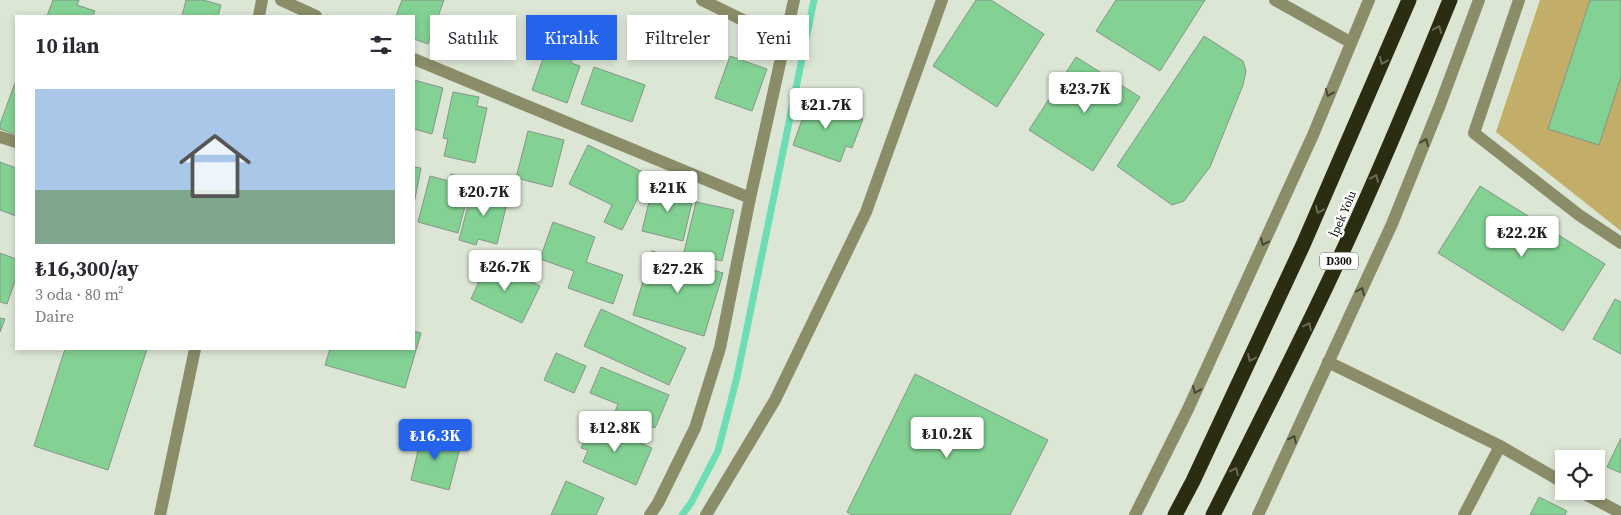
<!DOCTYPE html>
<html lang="tr">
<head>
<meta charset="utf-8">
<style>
  body { margin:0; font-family:"Source Serif 4",serif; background:#f2f2f3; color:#2b2b33; height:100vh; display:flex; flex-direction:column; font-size:19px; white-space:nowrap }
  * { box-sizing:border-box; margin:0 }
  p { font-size:16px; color:#7c7c81 }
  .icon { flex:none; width:28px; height:28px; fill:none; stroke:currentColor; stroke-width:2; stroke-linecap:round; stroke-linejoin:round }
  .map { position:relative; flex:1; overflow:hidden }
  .drawer { position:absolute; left:15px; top:15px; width:400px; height:335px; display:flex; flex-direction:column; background:#fff; border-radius:0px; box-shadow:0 2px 8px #0003 }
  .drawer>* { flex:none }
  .guide { position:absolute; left:430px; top:15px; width:475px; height:45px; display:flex; gap:10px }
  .controls { position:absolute; left:1555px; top:450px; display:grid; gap:10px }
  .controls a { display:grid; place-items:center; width:50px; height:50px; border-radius:0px; background:#fff; box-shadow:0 2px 8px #0003; font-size:25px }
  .price { position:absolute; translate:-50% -42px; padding:0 11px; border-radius:5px; background:#fff; color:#222; font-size:16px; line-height:32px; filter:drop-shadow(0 1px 2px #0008) }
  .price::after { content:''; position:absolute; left:50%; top:30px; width:15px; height:11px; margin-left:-8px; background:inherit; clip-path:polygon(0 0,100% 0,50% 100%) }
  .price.current { background:#2563eb; color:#fff }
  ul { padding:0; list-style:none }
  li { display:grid; align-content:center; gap:10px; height:265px; padding:0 20px }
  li+li { border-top:1px solid #e1e1e2 }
  li span { display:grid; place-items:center; height:155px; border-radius:0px; color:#555 }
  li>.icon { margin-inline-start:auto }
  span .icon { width:90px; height:90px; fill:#fffc; stroke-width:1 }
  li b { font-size:21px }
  h2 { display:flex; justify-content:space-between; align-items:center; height:60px; padding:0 20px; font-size:21px }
  .pill { padding:0 18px; border-radius:0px; background:#fff; box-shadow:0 2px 8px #0003; font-size:18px; line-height:45px }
  .pill.current { background:#2563eb; color:#fff }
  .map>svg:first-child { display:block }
  .pitch { fill:#c2ae69 }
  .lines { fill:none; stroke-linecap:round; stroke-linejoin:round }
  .stream { stroke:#6dddb6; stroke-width:7 }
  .building { fill:#83d193; stroke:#869588 }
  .minor { stroke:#8a8d68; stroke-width:12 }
  .highway { stroke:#2b2d10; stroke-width:15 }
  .oneway { stroke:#6b6c58 }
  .oneway2 { stroke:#444733 }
  .labels { text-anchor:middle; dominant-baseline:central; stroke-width:4.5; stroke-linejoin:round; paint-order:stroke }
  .shield { fill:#fff; stroke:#545652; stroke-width:1 }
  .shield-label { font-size:11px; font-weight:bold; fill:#0b0e08 }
  .street-label { font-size:12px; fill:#0b0e08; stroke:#fff }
</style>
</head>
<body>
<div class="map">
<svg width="1621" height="515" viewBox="0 0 1621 515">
  <rect width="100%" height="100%" fill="#dce6d5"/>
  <path class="pitch" d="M1540,0H1621V231L1496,132Z"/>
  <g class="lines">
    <path class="stream" d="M682,515L691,503L718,451L737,377L814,0"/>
  </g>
  <g class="building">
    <path d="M53,0H79L77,5L95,11L93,16H47Z"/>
    <path d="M186,0H203L221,5L218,16H182Z"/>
    <path d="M402,0H444L428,44L414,39V16H396Z"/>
    <path d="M976,0H991L1044,34L997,107L933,66Z"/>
    <path d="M1116,0H1205L1160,71L1096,31Z"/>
    <path d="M1590,0H1621V77L1599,145L1548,129Z"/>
    <path d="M684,21L724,31L719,48L680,38Z"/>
    <path d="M1204,36L1243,61L1246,71L1243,85L1210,167L1184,201L1172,205L1117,166Z"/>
    <path d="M557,47L574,53L571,63L580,66L567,103L532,90L545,53L553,56Z"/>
    <path d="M730,56L767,69L752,111L715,98Z"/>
    <path d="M1076,57L1140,97L1093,171L1029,130Z"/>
    <path d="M594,67L645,85L632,122L581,104Z"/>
    <path d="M414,80L443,88L432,134L414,129Z"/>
    <path d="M15,83L16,84V135L0,129V124Z"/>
    <path d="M453,92L479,97L477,106L487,108L475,163L444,156L448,139L443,138Z"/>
    <path d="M805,98L863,119L852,148L846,146L840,162L793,145L803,117L799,116Z"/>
    <path d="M528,131L564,140L552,187L516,178Z"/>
    <path d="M588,145L649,175L622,230L604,222L612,205L569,184Z"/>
    <path d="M0,162L16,168V216L0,210Z"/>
    <path d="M414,167L421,168L414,204Z"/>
    <path d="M451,174L472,180L458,233L418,222L430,176L449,181Z"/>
    <path d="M653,185L694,194L683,241L642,231Z"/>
    <path d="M1480,186L1605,264L1563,331L1438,253Z"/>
    <path d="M487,189L509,195L497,244L478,239L476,245L459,240L472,190L486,193Z"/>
    <path d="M696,202L734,210L722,261L684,252Z"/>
    <path d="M553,222L595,237L586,262L623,275L613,304L568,288L574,271L540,259Z"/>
    <path d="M652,251L723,273L704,336L633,315Z"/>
    <path d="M0,253L16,259V278L7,304L0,302Z"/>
    <path d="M488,261L540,286L522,323L471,299Z"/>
    <path d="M1615,299L1621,302V354L1593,339Z"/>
    <path d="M601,309L686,348L669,385L584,346Z"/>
    <path d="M0,318L5,319L0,332Z"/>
    <path d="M414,331L421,333L405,388L325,365L330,349H414Z"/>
    <path d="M65,349H147L108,470L34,446Z"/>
    <path d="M556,353L586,366L574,393L544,380Z"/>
    <path d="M601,367L669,395L655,428L615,412L618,404L590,393Z"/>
    <path d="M915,374L1048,440L1010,515H852L847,512Z"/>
    <path d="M592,422L652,448L636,485L583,462L588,450L581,448Z"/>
    <path d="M418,433L461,444L449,490L411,480L418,451L414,450Z"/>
    <path d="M1621,438V473L1607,467Z"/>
    <path d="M566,481L604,498L596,515H551Z"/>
    <path d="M1539,497L1567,511L1565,515H1530Z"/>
  </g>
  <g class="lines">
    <g class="minor">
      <path d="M281,0L316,16"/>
      <path d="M702,0L786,41"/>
      <path d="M1275,0L1350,42"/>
      <path d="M1519,0L1474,133L1579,215L1621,243"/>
      <path d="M259,16L262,0"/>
      <path d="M414,59L750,198"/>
      <path d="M0,137L16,142"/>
      <path d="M1328,362L1500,446L1564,483"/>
      <path d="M1579,491L1621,513"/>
      <path d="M160,515L195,349"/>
      <path d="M650,515L658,503L695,428L720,348L750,198L794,0"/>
      <path d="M706,515L775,400L866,212L942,0"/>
      <path d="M1135,515L1188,409L1313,135L1369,0"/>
      <path d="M1258,515L1392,224L1440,105L1479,0"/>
      <path d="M1464,515L1500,446"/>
    </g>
    <g class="highway">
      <path d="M1175,515L1193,481L1303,245L1409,0"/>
      <path d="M1213,515C1256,429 1300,344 1340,257C1379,173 1415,86 1450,0"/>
    </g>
  </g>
  <defs><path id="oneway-chevron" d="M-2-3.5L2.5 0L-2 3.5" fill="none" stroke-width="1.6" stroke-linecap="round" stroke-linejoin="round" transform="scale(1.25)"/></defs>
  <g class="oneway">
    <use href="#oneway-chevron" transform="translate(1438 29) rotate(-68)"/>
    <use href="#oneway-chevron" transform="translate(1383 61) rotate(113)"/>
    <use href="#oneway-chevron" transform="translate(1375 178) rotate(-67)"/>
    <use href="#oneway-chevron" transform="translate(1319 210) rotate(113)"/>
    <use href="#oneway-chevron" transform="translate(1308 326) rotate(-64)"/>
    <use href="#oneway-chevron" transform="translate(1251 358) rotate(115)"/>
    <use href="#oneway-chevron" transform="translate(1235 471) rotate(-63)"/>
  </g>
  <g class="oneway2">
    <use href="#oneway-chevron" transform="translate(1329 93) rotate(112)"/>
    <use href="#oneway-chevron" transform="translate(1425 142) rotate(-68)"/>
    <use href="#oneway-chevron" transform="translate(1264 242) rotate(114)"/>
    <use href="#oneway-chevron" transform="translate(1361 291) rotate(-65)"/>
    <use href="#oneway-chevron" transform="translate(1196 390) rotate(114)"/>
    <use href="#oneway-chevron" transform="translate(1293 439) rotate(-65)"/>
  </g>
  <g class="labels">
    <rect class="shield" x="1320" y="252.5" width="38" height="17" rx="4"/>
    <g class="shield-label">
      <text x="1339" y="261">D300</text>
    </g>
    <g class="street-label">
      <text transform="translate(1343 214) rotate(-67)">İpek Yolu</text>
    </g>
  </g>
</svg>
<div class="controls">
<a><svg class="icon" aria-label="locate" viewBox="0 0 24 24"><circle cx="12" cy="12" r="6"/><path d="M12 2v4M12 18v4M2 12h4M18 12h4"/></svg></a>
</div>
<b class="price" style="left:1085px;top:114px">₺23.7K</b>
<b class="price" style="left:826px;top:130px">₺21.7K</b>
<b class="price" style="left:668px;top:213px">₺21K</b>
<b class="price" style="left:484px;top:217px">₺20.7K</b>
<b class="price" style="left:1522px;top:258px">₺22.2K</b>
<b class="price" style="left:505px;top:292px">₺26.7K</b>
<b class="price" style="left:678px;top:294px">₺27.2K</b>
<b class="price" style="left:615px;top:453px">₺12.8K</b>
<b class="price" style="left:947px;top:459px">₺10.2K</b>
<b class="price current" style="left:435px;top:461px">₺16.3K</b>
<div class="guide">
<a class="pill">Satılık</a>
<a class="pill current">Kiralık</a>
<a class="pill">Filtreler</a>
<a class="pill">Yeni</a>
</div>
<section class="drawer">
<h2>10 ilan<svg class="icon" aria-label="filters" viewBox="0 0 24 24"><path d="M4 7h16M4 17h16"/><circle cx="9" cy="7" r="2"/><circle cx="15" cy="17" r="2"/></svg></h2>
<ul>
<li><span style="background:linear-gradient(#a9c7e8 65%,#7fa58c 0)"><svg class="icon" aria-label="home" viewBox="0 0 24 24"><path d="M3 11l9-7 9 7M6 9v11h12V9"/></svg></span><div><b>₺16,300/ay</b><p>3 oda · 80 m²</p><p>Daire</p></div></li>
</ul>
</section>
</div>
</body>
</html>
